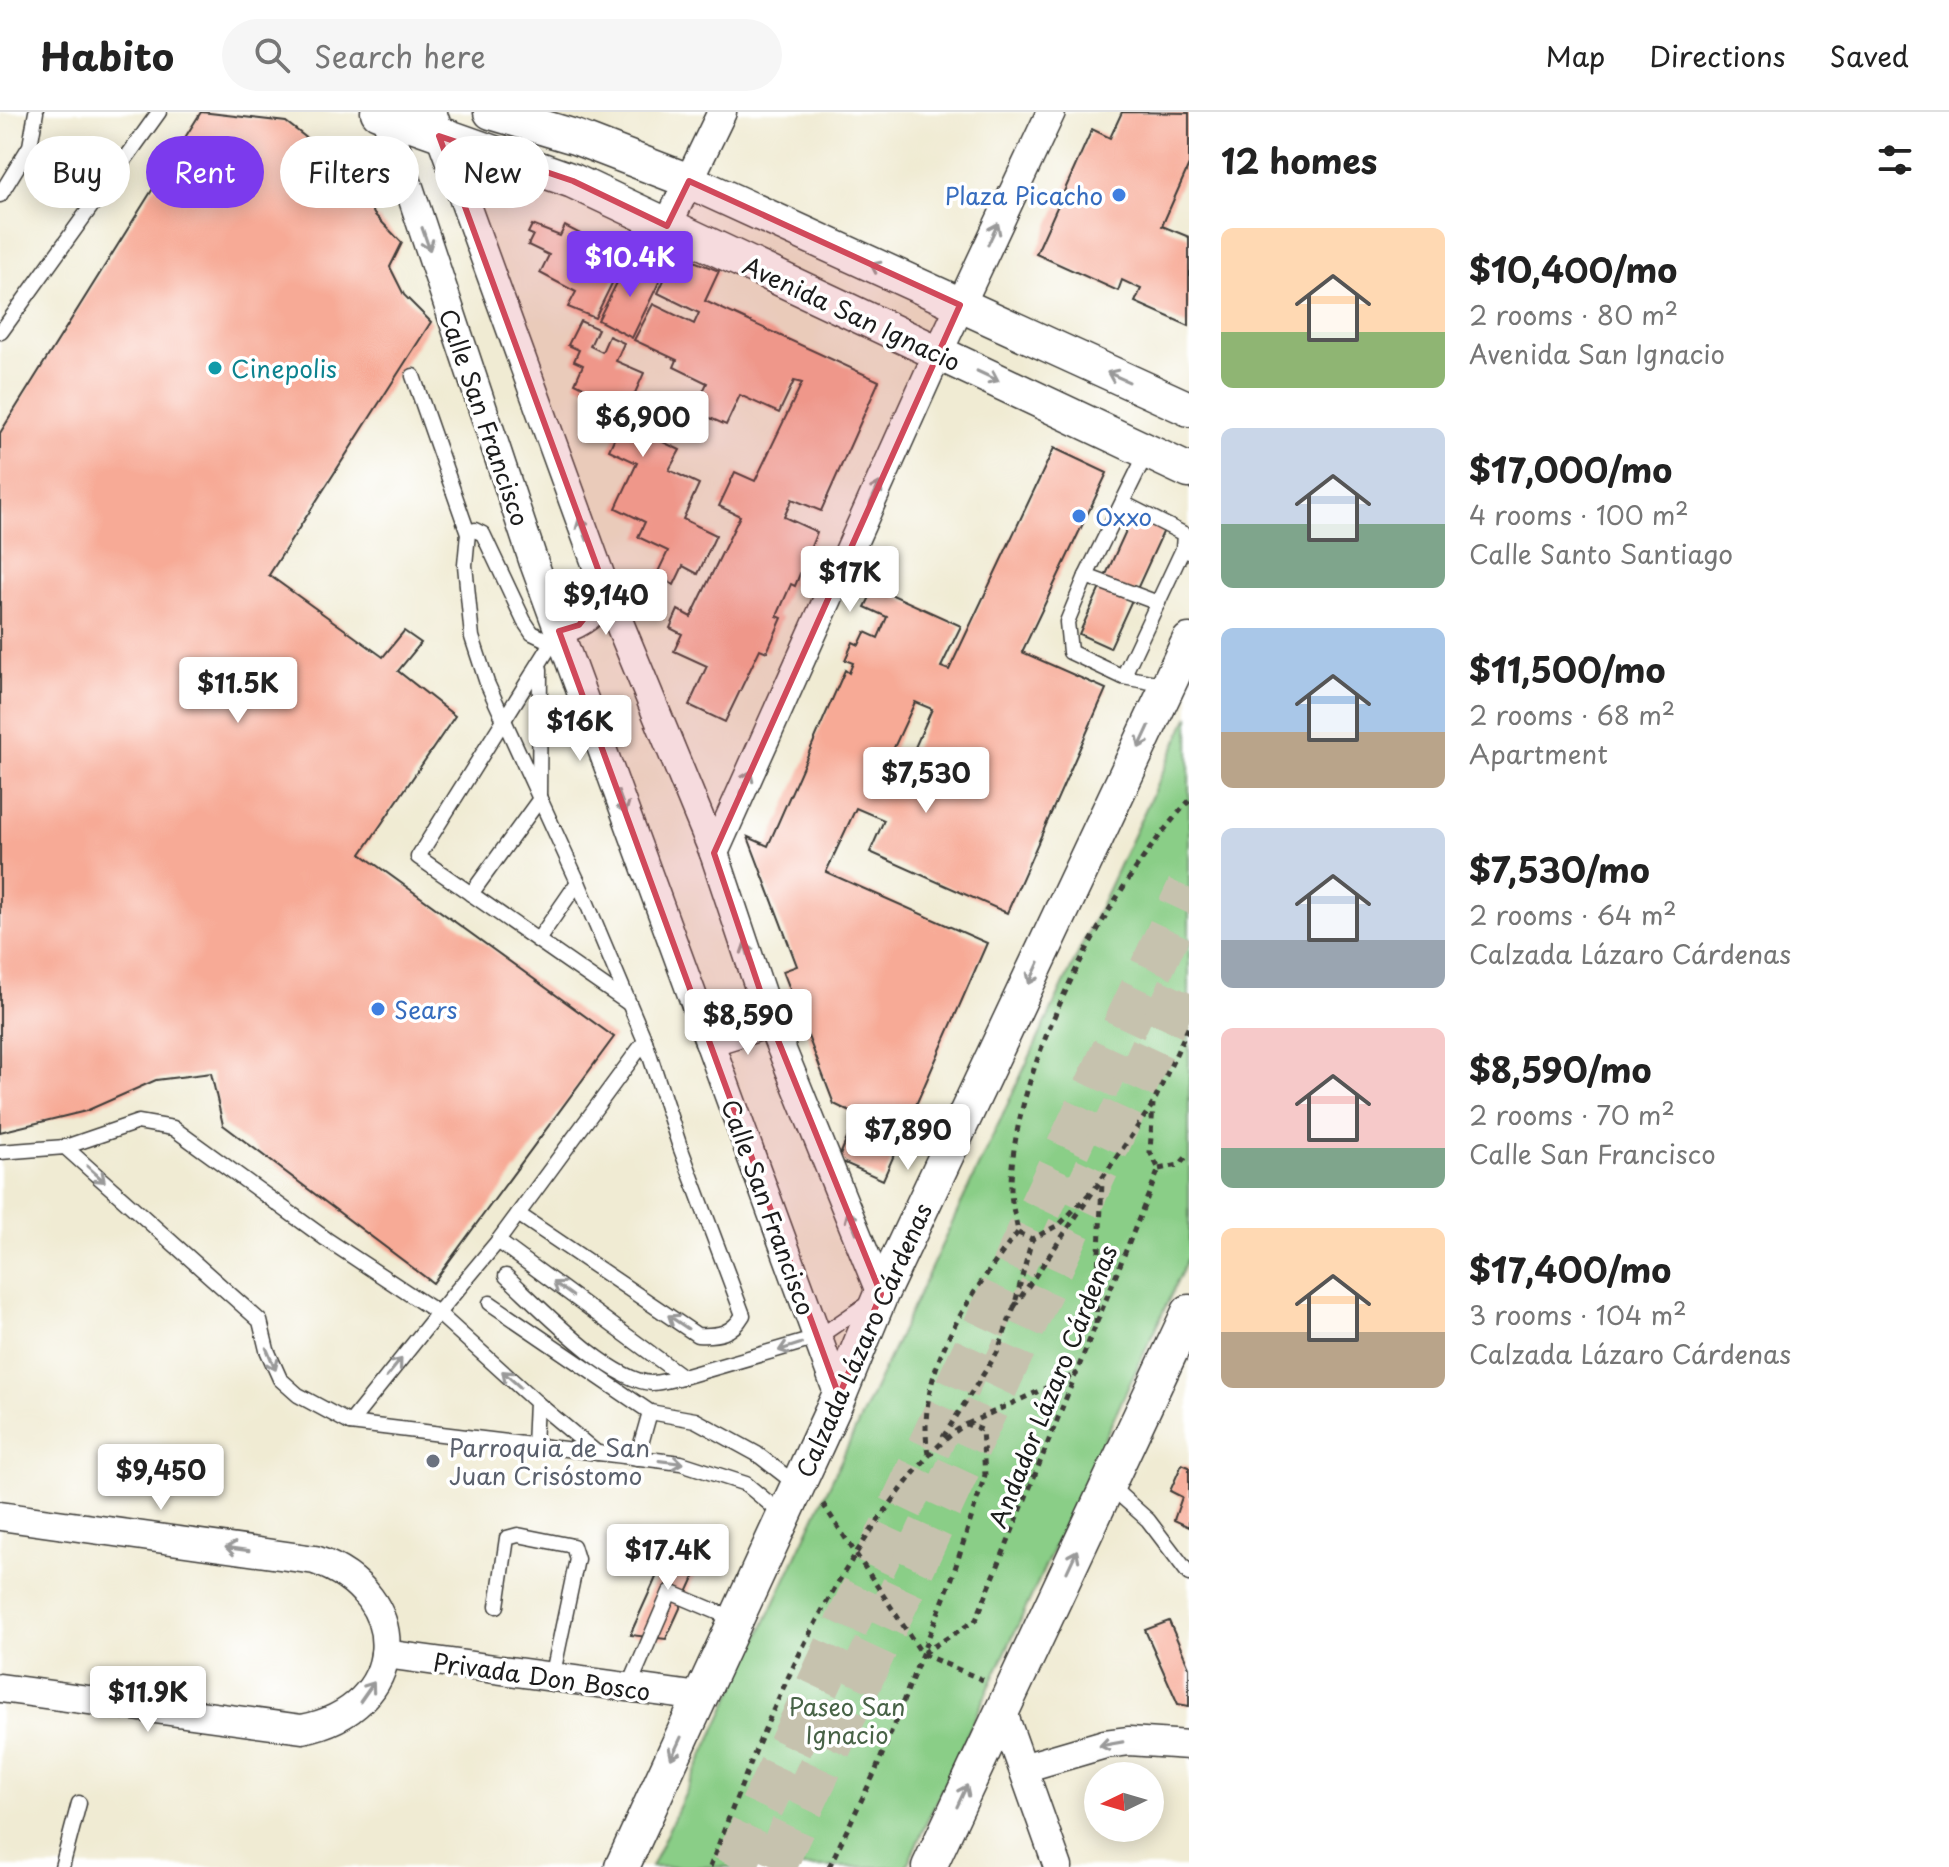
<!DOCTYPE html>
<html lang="en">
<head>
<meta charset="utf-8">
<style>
  body { margin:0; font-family:"Playpen Sans",sans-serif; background:#f6f6f6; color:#222; height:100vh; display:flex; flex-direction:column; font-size:30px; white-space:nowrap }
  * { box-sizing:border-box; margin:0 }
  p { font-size:26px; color:#767676 }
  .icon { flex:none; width:44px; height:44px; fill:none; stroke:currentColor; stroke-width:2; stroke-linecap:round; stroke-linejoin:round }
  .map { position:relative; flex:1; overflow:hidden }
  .side { display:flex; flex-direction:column; background:#fff; width:760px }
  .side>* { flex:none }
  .banner { position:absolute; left:24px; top:24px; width:760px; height:72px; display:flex; gap:16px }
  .needle { width:52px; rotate:265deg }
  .fabs { position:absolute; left:1084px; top:1650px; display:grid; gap:16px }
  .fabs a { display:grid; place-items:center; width:80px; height:80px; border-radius:50%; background:#fff; box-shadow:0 4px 20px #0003; font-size:40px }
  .price { position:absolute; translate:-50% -68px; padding:0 18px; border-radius:8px; background:#fff; color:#222; font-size:26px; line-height:52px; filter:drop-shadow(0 2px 4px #0008) }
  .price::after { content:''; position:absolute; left:50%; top:48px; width:24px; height:18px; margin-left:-12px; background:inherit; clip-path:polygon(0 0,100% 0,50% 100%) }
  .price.current { background:#7c3aed; color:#fff }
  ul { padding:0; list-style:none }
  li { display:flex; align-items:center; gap:24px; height:200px; padding:0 32px }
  li span { display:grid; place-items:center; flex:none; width:224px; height:160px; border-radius:12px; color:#555 }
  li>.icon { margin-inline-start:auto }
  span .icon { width:96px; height:96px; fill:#fffc; stroke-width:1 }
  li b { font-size:34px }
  h2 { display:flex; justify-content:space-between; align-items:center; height:96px; padding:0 32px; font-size:34px }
  .pill { padding:0 28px; border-radius:36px; background:#fff; box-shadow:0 4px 20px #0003; font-size:28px; line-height:72px }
  .pill.current { background:#7c3aed; color:#fff }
  header { display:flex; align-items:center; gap:48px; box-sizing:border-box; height:112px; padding:0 40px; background:#fff; border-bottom:2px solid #e0e0e0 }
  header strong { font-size:38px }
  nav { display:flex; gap:44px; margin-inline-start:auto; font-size:28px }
  .search { width:560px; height:72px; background:#f6f6f6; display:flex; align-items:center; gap:20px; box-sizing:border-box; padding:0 28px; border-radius:44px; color:#767676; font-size:30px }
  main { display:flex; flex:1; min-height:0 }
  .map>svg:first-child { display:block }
  .green { fill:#8ace87; stroke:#537552; stroke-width:2 }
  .building { fill:#f7aa96; fill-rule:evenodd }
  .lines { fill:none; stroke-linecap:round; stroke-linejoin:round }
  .motorway-tunnel { stroke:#c6c2ae; stroke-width:44; stroke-dasharray:44 22; stroke-linecap:butt }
  .service-casing { stroke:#3c3b37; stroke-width:17 }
  .minor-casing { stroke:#3c3b37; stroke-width:31 }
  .tertiary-casing { stroke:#3c3b37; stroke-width:37 }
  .path { stroke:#3c3b37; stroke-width:5; stroke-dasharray:6 6; stroke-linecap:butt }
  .service { stroke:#fff; stroke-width:14 }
  .minor { stroke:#fff; stroke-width:28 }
  .tertiary { stroke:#fff; stroke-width:34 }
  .oneway { stroke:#999 }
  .marked { fill:#d1495b; fill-opacity:0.2; stroke:#d1495b; stroke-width:6; stroke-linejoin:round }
  .shop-dot { fill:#3f7fe0; stroke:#fff; stroke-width:3 }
  .culture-dot { fill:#0f9aa8; stroke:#fff; stroke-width:3 }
  .worship-dot { fill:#6b7280; stroke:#fff; stroke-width:3 }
  .labels { text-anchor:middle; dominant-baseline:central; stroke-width:7; stroke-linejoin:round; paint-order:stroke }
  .shop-label { font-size:24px; fill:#366cbe; stroke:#fff; text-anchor:start }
  .street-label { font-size:24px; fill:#1c1c1c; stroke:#fff }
  .culture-label { font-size:24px; fill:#0d838f; stroke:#fff; text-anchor:start }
  .worship-label { font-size:24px; fill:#5b616d; stroke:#fff; text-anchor:start }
  .park-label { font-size:24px; fill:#486347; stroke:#fff }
</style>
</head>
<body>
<header>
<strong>Habito</strong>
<div class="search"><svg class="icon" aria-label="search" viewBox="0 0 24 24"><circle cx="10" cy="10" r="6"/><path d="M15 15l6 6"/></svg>Search here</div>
<nav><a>Map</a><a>Directions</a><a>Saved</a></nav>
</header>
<main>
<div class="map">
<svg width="1189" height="1755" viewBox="0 0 1189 1755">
  <rect width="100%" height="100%" fill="#fff"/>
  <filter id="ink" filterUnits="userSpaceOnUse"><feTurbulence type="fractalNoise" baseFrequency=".0125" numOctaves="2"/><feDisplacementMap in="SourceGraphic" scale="16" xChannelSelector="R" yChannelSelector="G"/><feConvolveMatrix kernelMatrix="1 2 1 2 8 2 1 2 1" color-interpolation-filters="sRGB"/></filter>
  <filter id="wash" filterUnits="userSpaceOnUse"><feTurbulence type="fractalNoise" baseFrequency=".006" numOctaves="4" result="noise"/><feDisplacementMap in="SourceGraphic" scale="32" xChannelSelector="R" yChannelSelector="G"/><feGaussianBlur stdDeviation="1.8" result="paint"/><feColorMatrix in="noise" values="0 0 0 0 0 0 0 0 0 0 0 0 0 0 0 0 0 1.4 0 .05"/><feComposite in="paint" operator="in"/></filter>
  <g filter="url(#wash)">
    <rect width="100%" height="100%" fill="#f0ebd3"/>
    <path class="green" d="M1189,604V1144L906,1755H651Z"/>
    <g id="blocks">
      <g class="building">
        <path d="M201,0L286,10L358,66L374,102L402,131L390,155L404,183L431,210L269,463L383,545L404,519L421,531L398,559L455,604L361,742L614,925L433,1171L223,1013L211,961L156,968L86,999L0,1020V321Z"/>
        <path d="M1122,0L1189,1V53L1162,114L1189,125V214L1135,190L1141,177L1122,168L1118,179L1036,142L1092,17L1110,26Z"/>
        <path d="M532,113L560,124L565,114L625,145L595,206L568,195L576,180L540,161L549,143L528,133L533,123L528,121Z"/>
        <path d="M676,142L719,159L705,189L879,269L821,399L792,387L784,405L817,420L795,474L791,472L777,504L782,506L767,540L760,537L725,610L689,593L707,554L674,539L682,522L670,516L678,498L691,505L740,404L719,394L735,360L755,369L802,271L794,269L779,301L740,283L726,313L694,299L707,271L674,255L677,248L634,228L653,192L694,212L699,201L658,181Z"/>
        <path d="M628,149L662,164L632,226L598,208Z"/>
        <path d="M580,209L598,217L590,234L602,240L609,224L624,231L616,249L644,261L630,292L659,306L650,324L680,338L669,358L699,372L683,407L716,423L698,462L683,454L674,473L656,464L668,439L638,425L645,410L616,396L637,351L609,338L620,314L593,302L600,283L575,271L583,253L574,249L579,238L568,233Z"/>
        <path d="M1054,336L1107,361L1022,540L1106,577L1007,801L870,740L884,708L856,696L826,760L987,831L883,1068L838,1048L857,1003L834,992L783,859L797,854L748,725L768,734L845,558L849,561L853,551L845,548L853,530L859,533L865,520L878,526L887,505L865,495L875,475L961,514L941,555L949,558ZM915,590L932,597L898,674L880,666Z"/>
        <path d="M1134,401L1165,416L1110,536L1079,522Z"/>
        <path d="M1182,1352L1189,1355V1415L1174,1408L1182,1385L1170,1379Z"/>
        <path d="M672,1430L706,1439L666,1527L630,1523Z"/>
        <path d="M1169,1509L1189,1555V1594L1178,1592L1145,1518Z"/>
      </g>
    </g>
  </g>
  <g filter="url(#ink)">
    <use href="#blocks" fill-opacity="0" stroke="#3c3b37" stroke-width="2"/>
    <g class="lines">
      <g class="motorway-tunnel">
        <path d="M734,1755L1189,776"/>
        <path d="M774,1755L1189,857"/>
      </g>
      <g class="service-casing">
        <g id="service">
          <path d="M0,83L30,34L36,0"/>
          <path d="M1,220L159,0"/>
          <path d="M413,264L468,421"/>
          <path d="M1147,340L1086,464L1158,491"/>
          <path d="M1123,391L1184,422L1183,437"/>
          <path d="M1086,464L1067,510L1070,540L1123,565"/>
          <path d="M557,523L418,745L628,891"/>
          <path d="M1168,573L1123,565L1183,437L1189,440"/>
          <path d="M471,782L539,688L540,557"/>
          <path d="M538,828L578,770"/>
          <path d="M65,1035L138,1010L173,1016L326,1127L438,1201L498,1129L645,929"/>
          <path d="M0,1040L65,1035L260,1209L267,1238L280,1267L298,1283L350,1311L681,1351L746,1372L782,1402"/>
          <path d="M518,1102L697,1223C718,1224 732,1222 743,1203L679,1032L645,929L578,770L487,571L472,525L465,453L468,421L475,418L483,422L524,509L532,521L553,531"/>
          <path d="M498,1129L683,1265L817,1226L871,1189"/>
          <path d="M506,1164C538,1193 609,1269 652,1271C661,1271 673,1267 683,1265"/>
          <path d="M490,1191L650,1300L695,1308L757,1342L797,1373"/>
          <path d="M536,1290L597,1341"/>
          <path d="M350,1311L438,1201L536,1290L534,1334"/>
          <path d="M637,1346L650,1300"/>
          <path d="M1110,1374L1148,1408L1189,1462"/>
          <path d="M497,1494L507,1426L518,1423L573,1434L577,1447L552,1566"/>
          <path d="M629,1575L670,1480L736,1508"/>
          <path d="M62,1755L79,1691"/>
        </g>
      </g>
      <g class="minor-casing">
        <g id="minor">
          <path d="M384,0L534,451L839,1284"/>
          <path d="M432,0L606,479L714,741L771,911L881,1182"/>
          <path d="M667,114L722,0"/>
          <path d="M559,519C582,511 596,502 606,479"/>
          <path d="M714,741L938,241L1051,0"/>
          <path d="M709,930L771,911"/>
          <path d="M0,1404L315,1448C415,1483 407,1597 302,1617L0,1576"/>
          <path d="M385,1542L700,1585"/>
          <path d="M1002,1598L1058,1755"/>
          <path d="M1023,1656L1105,1632L1129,1629L1189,1633"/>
        </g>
      </g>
      <g class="tertiary-casing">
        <g id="tertiary">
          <path d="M378,0L573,69L1189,359"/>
          <path d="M491,0L575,25L689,69L1189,297"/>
          <path d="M622,1755L839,1284L881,1182L1189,529"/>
          <path d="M929,1755L1189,1200"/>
        </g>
      </g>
      <g class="path">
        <path d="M1159,1057L1179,1053L1189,1042"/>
        <path d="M1018,1121L1032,1127L1060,1112L1090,1081"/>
        <path d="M1014,1195L1153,992L1189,914"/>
        <path d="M1096,1212L1102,1070"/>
        <path d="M967,1312L1078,1261"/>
        <path d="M943,1325L997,1241L1014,1195L1032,1127"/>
        <path d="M928,1342C915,1257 969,1184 1018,1120C1016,1107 1011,1092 1011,1078C1010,958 1109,775 1189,689"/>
        <path d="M823,1392L922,1542L983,1568"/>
        <path d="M923,1541L976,1508L1159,1057L1150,1040L1153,992"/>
        <path d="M710,1755C758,1628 809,1500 891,1391C914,1360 934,1333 966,1312L982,1318L985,1363L952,1466L876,1658L829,1755"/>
      </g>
      <use href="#service" class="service"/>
      <use href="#minor" class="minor"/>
      <use href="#tertiary" class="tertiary"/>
    </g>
    <defs><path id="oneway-shaft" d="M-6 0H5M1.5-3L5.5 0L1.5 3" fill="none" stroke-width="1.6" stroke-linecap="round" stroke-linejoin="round" transform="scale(2)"/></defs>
    <g class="oneway">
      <use href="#oneway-shaft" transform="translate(993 122) rotate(-65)"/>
      <use href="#oneway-shaft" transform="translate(426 127) rotate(71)"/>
      <use href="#oneway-shaft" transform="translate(881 157) rotate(-155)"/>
      <use href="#oneway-shaft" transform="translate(988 264) rotate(25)"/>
      <use href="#oneway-shaft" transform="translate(1118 265) rotate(-156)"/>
      <use href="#oneway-shaft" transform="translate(875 381) rotate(-66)"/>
      <use href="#oneway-shaft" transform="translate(583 417) rotate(-110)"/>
      <use href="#oneway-shaft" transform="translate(1144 625) rotate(115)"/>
      <use href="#oneway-shaft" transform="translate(746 670) rotate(-66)"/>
      <use href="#oneway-shaft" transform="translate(622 690) rotate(70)"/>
      <use href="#oneway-shaft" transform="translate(748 842) rotate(-108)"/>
      <use href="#oneway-shaft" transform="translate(1034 861) rotate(115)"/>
      <use href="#oneway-shaft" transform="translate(96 1062) rotate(42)"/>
      <use href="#oneway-shaft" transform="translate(852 1110) rotate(-112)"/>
      <use href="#oneway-shaft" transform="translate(563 1177) rotate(-144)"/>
      <use href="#oneway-shaft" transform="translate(678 1210) rotate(-146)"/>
      <use href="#oneway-shaft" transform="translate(790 1235) rotate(162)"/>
      <use href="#oneway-shaft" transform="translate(271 1247) rotate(67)"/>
      <use href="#oneway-shaft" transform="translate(394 1256) rotate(-51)"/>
      <use href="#oneway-shaft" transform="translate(511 1267) rotate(-138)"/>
      <use href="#oneway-shaft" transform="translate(671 1350) rotate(7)"/>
      <use href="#oneway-shaft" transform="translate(237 1437) rotate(-172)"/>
      <use href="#oneway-shaft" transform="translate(1072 1449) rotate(-65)"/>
      <use href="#oneway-shaft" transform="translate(367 1580) rotate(-55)"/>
      <use href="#oneway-shaft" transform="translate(1111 1632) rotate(170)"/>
      <use href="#oneway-shaft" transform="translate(676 1636) rotate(115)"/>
      <use href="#oneway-shaft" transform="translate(962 1684) rotate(-65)"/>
    </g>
  </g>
  <path class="marked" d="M439,24L573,69L667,114L689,69L960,193L714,741L771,911L881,1182L839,1284L559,519L579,513L606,479Z"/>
  <g class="shop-dot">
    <circle cx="1119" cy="83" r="8"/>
    <circle cx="1079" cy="404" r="8"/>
    <circle cx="378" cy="897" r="8"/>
  </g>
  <circle class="culture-dot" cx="215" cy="256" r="8"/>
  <circle class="worship-dot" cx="433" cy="1349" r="8"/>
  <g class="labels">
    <g class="shop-label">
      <text x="1103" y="83" text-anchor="end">Plaza Picacho</text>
      <text x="1095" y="404">Oxxo</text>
      <text x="394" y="897">Sears</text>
    </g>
    <g class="street-label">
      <text transform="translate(852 201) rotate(25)">Avenida San Ignacio</text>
      <text transform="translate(485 305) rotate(71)">Calle San Francisco</text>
      <text transform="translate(769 1095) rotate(70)">Calle San Francisco</text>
      <text transform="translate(863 1228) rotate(-66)">Calzada Lázaro Cárdenas</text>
      <text transform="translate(1052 1274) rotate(-68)">Andador Lázaro Cárdenas</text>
      <text transform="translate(542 1564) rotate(8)">Privada Don Bosco</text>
    </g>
    <g class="culture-label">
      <text x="231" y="256">Cinepolis</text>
    </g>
    <g class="worship-label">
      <text x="449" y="1335">Parroquia de San<tspan x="449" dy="28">Juan Crisóstomo</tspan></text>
    </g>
    <g class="park-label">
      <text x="847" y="1594">Paseo San<tspan x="847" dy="28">Ignacio</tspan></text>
    </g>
  </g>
</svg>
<div class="fabs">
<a><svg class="needle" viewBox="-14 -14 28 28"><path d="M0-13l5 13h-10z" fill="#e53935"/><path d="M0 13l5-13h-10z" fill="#767676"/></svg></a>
</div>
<b class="price current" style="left:630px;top:187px">$10.4K</b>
<b class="price" style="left:643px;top:347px">$6,900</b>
<b class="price" style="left:850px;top:502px">$17K</b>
<b class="price" style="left:606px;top:525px">$9,140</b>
<b class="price" style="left:238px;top:613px">$11.5K</b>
<b class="price" style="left:580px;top:651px">$16K</b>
<b class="price" style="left:926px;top:703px">$7,530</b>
<b class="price" style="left:748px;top:945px">$8,590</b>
<b class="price" style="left:908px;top:1060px">$7,890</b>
<b class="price" style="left:161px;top:1400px">$9,450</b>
<b class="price" style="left:668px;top:1480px">$17.4K</b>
<b class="price" style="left:148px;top:1622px">$11.9K</b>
<div class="banner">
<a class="pill">Buy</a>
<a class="pill current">Rent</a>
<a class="pill">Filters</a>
<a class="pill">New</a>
</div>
</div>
<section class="side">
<h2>12 homes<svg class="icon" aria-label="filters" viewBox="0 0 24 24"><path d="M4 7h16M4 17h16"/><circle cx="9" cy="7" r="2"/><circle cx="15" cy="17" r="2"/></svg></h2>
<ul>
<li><span style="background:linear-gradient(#ffd9b3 65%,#8fb573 0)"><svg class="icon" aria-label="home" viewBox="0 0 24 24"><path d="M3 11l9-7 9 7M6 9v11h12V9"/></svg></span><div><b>$10,400/mo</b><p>2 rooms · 80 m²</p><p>Avenida San Ignacio</p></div></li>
<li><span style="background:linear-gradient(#c9d6e8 60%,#7fa58c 0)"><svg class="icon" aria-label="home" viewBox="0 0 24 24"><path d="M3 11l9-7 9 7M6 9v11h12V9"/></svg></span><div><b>$17,000/mo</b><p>4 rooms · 100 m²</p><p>Calle Santo Santiago</p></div></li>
<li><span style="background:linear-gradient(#a9c7e8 65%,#b9a48a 0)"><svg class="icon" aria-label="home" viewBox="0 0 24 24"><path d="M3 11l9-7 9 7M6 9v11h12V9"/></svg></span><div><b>$11,500/mo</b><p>2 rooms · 68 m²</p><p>Apartment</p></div></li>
<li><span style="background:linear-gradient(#c9d6e8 70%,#9aa5b1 0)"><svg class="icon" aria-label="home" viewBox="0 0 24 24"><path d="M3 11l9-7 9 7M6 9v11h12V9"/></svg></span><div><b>$7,530/mo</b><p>2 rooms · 64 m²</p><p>Calzada Lázaro Cárdenas</p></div></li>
<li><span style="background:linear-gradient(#f6c9c9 75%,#7fa58c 0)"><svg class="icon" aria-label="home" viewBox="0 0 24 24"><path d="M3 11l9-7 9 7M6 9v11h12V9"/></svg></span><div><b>$8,590/mo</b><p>2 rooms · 70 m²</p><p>Calle San Francisco</p></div></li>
<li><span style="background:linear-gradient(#ffd9b3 65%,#b9a48a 0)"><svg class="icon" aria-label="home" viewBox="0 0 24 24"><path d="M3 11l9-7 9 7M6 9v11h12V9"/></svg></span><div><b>$17,400/mo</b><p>3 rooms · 104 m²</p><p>Calzada Lázaro Cárdenas</p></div></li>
</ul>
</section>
</main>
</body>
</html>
